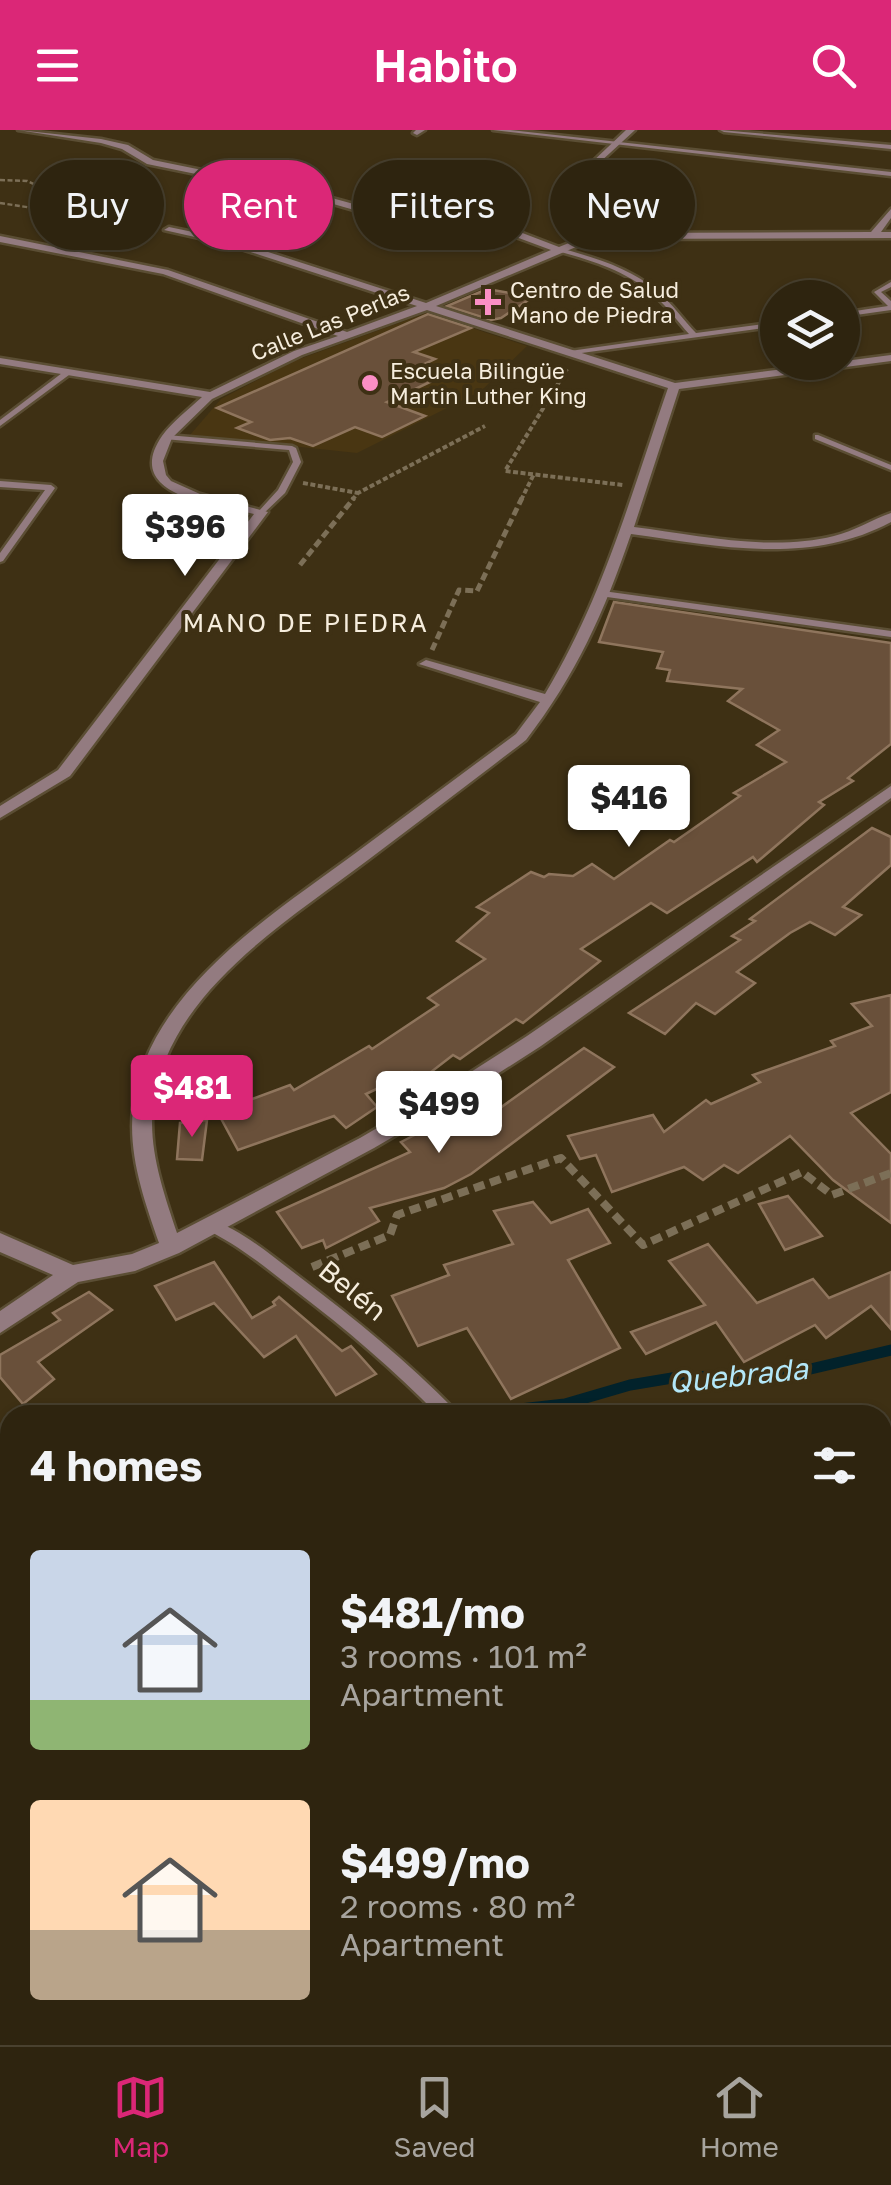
<!DOCTYPE html>
<html lang="en">
<head>
<meta charset="utf-8">
<style>
  body { margin:0; font-family:"Golos Text",sans-serif; background:#362c18; color:#f1f3f6; height:100vh; display:flex; flex-direction:column; font-size:38px; white-space:nowrap }
  * { box-sizing:border-box; margin:0 }
  p { font-size:32px; color:#a7a49e }
  .icon { flex:none; width:55px; height:55px; fill:none; stroke:currentColor; stroke-width:2; stroke-linecap:round; stroke-linejoin:round }
  .map { position:relative; flex:1; overflow:hidden }
  .panel { position:absolute; left:0px; top:1275px; width:892px; height:640px; display:flex; flex-direction:column; background:#2e240f; border-radius:30px 30px 0 0; box-shadow:0 2px 8px #0004,0 0 0 2px #49412f }
  .panel>* { flex:none }
  .banner { position:absolute; left:30px; top:30px; width:832px; height:90px; display:flex; gap:20px }
  .fabs { position:absolute; left:760px; top:150px; display:grid; gap:20px }
  .fabs a { display:grid; place-items:center; width:100px; height:100px; border-radius:50%; background:#2e240f; box-shadow:0 2px 8px #0004,0 0 0 2px #49412f; font-size:50px }
  .price { position:absolute; translate:-50% -85px; padding:0 22px; border-radius:10px; background:#fff; color:#222; font-size:32px; line-height:65px; filter:drop-shadow(0 2px 5px #0008) }
  .price::after { content:''; position:absolute; left:50%; top:60px; width:30px; height:22px; margin-left:-15px; background:inherit; clip-path:polygon(0 0,100% 0,50% 100%) }
  .price.active { background:#db2777; color:#fff }
  ul { padding:0; list-style:none }
  li { display:flex; align-items:center; gap:30px; height:250px; padding:0 30px }
  li span { display:grid; place-items:center; flex:none; width:280px; height:200px; border-radius:10px; color:#555 }
  li>.icon { margin-inline-start:auto }
  span .icon { width:120px; height:120px; fill:#fffc; stroke-width:1 }
  li b { font-size:42px }
  h2 { display:flex; justify-content:space-between; align-items:center; height:120px; padding:0 30px; font-size:42px }
  .chip { padding:0 35px; border-radius:45px; background:#2e240f; box-shadow:0 2px 8px #0004,0 0 0 2px #49412f; font-size:35px; line-height:90px }
  .chip.active { background:#db2777; color:#fff }
  header { display:flex; justify-content:space-between; align-items:center; height:130px; padding:0 30px; background:#db2777; color:#fff; font-size:45px; font-weight:600 }
  .tab-bar { display:flex; justify-content:space-around; align-items:center; height:140px; border-top:2px solid #49412f; background:#2e240f; font-size:28px; color:#a7a49e }
  .tab-bar a { display:grid; justify-items:center; gap:5px }
  .tab-bar .active { color:#db2777 }
  .map>svg:first-child { display:block }
  .built { fill:#493612 }
  .lines { fill:none; stroke-linecap:round; stroke-linejoin:round }
  .stream-far1 { stroke:#02222b; stroke-width:11 }
  .stream { stroke:#02222b; stroke-width:14 }
  .building { fill:#69503a; stroke:#8f755d; stroke-width:2.5 }
  .service-casing { stroke:#5b4e34; stroke-width:5 }
  .minor-casing { stroke:#5b4e34; stroke-width:5 }
  .path-far4 { stroke:#7c6f57; stroke-width:2.5; stroke-dasharray:5 2.5; stroke-linecap:butt }
  .path-far3 { stroke:#7c6f57; stroke-width:4; stroke-dasharray:5 2.5; stroke-linecap:butt }
  .path-far2 { stroke:#7c6f57; stroke-width:5; stroke-dasharray:8 4; stroke-linecap:butt }
  .path-far1 { stroke:#7c6f57; stroke-width:8; stroke-dasharray:11 6; stroke-linecap:butt }
  .path { stroke:#7c6f57; stroke-width:9; stroke-dasharray:14 8; stroke-linecap:butt }
  .service { fill:#937b80; fill-rule:evenodd }
  .minor { fill:#937b80; fill-rule:evenodd }
  .poi-dot { fill:#fb8fc5; stroke:#3e3014; stroke-width:4 }
  .labels { text-anchor:middle; dominant-baseline:central; stroke-width:8; stroke-linejoin:round; paint-order:stroke }
  .far-poi-label { font-size:22px; fill:#f6eddd; stroke:#3e3014; text-anchor:start }
  .far-street-label { font-size:22px; fill:#f6eddd; stroke:#3e3014 }
  .far-neighbourhood-label { font-size:25px; letter-spacing:2.5px; fill:#f6eddd; stroke:#3e3014 }
  .street-label { font-size:28px; fill:#f6eddd; stroke:#3e3014 }
  .water-label { font-size:30px; font-style:italic; fill:#b3e7f8; stroke:#3e3014 }
</style>
</head>
<body>
<header><svg class="icon" aria-label="menu" viewBox="0 0 24 24"><path d="M4 6h16M4 12h16M4 18h16"/></svg>Habito<svg class="icon" aria-label="search" viewBox="0 0 24 24"><circle cx="10" cy="10" r="6"/><path d="M15 15l6 6"/></svg></header>
<div class="map">
<svg width="891" height="1915" viewBox="0 0 891 1915">
  <rect width="100%" height="100%" fill="#3e3014"/>
  <path class="built" d="M426,183L527,216L481,261L357,323L190,305L221,269L267,245L294,231Z"/>
  <g class="lines">
    <g class="stream-far1">
      <path d="M467,1285L565,1274L630,1255L678,1247L785,1245L891,1220"/>
      <path d="M1,1384L10,1381"/>
    </g>
    <path class="stream" d="M0,1384L9,1381"/>
  </g>
  <g class="building">
    <path d="M487,159L533,167L501,188L491,190L447,176Z"/>
    <path d="M428,184L471,198L414,222L435,229L416,238L443,246L387,272L425,286L382,307L355,297L313,316L290,308L270,310L237,298L251,292L217,278Z"/>
    <path d="M614,472L891,513V614L848,648L853,651L819,672L824,675L757,732L753,727L667,783L651,773L581,819L600,831L523,893L516,889L460,929L453,925L422,949L412,942L366,964L377,977L346,998L334,986L238,1020L211,970L238,961L244,972L290,955L294,960L369,916L372,919L438,875L428,868L485,829L457,811L489,783L477,777L531,742L544,747L549,744L573,746L592,734L614,749L670,710L674,712L740,666L734,663L786,632L757,615L779,600L728,571L742,559L667,551L670,540L657,538L663,522L599,512Z"/>
    <path d="M872,698L891,707V735L843,777L861,785L835,805L810,792L790,803L737,842L755,853L715,884L696,873L665,904L629,883L740,810L732,806L755,791L750,789Z"/>
    <path d="M891,865V962L851,983L891,1024V1093L833,1050L790,1006L738,1043L724,1035L703,1050L684,1037L612,1062L596,1025L580,1029L568,1006L653,985L664,1002L706,970L711,974L760,952L753,945L835,916L831,911L872,896L852,874Z"/>
    <path d="M584,918L614,937L471,1044L444,1058L370,1078L379,1091L326,1118L323,1110L302,1118L277,1082L410,1022L401,1012L473,975L486,988Z"/>
    <path d="M207,990L202,1030L177,1029L180,993Z"/>
    <path d="M788,1066L822,1106L785,1120L759,1074Z"/>
    <path d="M533,1072L551,1093L588,1079L610,1113L568,1130L620,1218L511,1269L467,1198L418,1216L392,1166L449,1145L444,1135L513,1114L494,1081Z"/>
    <path d="M708,1114L757,1173L813,1149L829,1168L891,1142V1199L871,1176L826,1208L815,1195L744,1232L716,1192L646,1224L631,1202L705,1175L669,1131Z"/>
    <path d="M214,1132L252,1188L275,1175L273,1172L279,1167L342,1221L351,1216L376,1244L336,1265L296,1206L264,1227L214,1173L176,1190L155,1156Z"/>
    <path d="M89,1162L112,1180L38,1232L54,1249L23,1274L0,1247V1225L60,1190L53,1183Z"/>
  </g>
  <g class="lines">
    <g class="service-casing">
      <g id="service">
        <path d="M493,0H510L891,42V46Z"/>
        <path d="M556,117C592,127 630,137 658,162C673,174 683,190 696,203L778,192V196L567,225V221H570L689,204C678,192 669,179 657,168C629,141 590,130 554,120Z"/>
        <path d="M891,152V157L881,162L891,171V180L842,187V183L888,176L874,162Z"/>
        <path d="M66,240L73,242L0,296V290Z"/>
        <path d="M167,305L292,316L296,318L301,332L285,363L262,385L258,382L278,360L293,332L289,320L164,309L163,307Z"/>
        <path d="M818,305L891,335V340L815,309V305Z"/>
        <path d="M0,351L51,355L55,358L3,431L0,432V423L45,360L0,357Z"/>
        <path d="M603,461L891,501V507L600,466L598,464Z"/>
        <path d="M210,1089C245,1102 272,1126 301,1148C355,1189 407,1231 455,1280L457,1285H438C394,1240 346,1199 296,1161C266,1138 239,1115 205,1099L203,1095L205,1091Z"/>
        <path d="M847,1905H869L870,1915H848Z"/>
      </g>
    </g>
    <g class="minor-casing">
      <g id="minor">
        <path d="M18,0L101,9L128,15L153,30L310,62L390,84L507,97L559,117L591,104L607,103L605,66L590,34L626,0H635L598,34L613,66L616,103L871,102L891,79V88L881,102H891V108L595,109L436,176L675,253L891,225V231L679,259L634,397C698,405 770,422 834,406C855,401 871,390 891,383V392C809,436 719,416 631,404C604,483 576,545 526,610C474,650 421,690 368,730C285,793 167,863 153,977C148,1019 164,1064 177,1103L360,1008L449,956L527,906L891,656V668L541,916L463,966L374,1018L179,1123L135,1141L78,1152L0,1203V1181L53,1145L0,1122V1103L73,1135L132,1124L159,1113C144,1070 128,1025 133,979C145,863 272,785 357,722C410,683 463,643 516,604L540,572L419,534L426,530L545,564C604,466 631,364 668,258L427,180L302,225L212,269L172,308L163,331L166,345L171,351L200,364L268,382L70,646L0,688V676L58,640L254,384C216,375 121,366 162,306C172,292 189,279 202,267L0,234V228L210,262L294,221L338,206L163,144L0,112V106L168,140L347,202L417,176L226,114L164,100L169,97L231,110L426,173L551,120L505,103L389,90L309,67L147,34L122,19L101,13Z"/>
        <path d="M416,0H425L417,5L413,3Z"/>
        <path d="M720,0L891,15V19L724,2Z"/>
        <path d="M144,1905H176L175,1915H143Z"/>
      </g>
    </g>
    <g class="path-far4">
      <path d="M0,50L27,51L60,66L160,83"/>
      <path d="M0,73L152,96"/>
      <path d="M196,86L234,67"/>
    </g>
    <g class="path-far3">
      <path d="M567,239L505,341L623,355"/>
      <path d="M303,353L358,363"/>
      <path d="M352,370L358,363L485,296"/>
      <path d="M521,370L534,344"/>
    </g>
    <g class="path-far2">
      <path d="M300,435L354,368"/>
      <path d="M432,520L459,460L477,461L522,368"/>
    </g>
    <path class="path-far1" d="M312,1137L390,1105L397,1085L561,1028L643,1115L802,1042L832,1065L891,1043"/>
    <path class="path" d="M882,1407L891,1409"/>
    <use href="#service" class="service"/>
    <use href="#minor" class="minor"/>
  </g>
  <g class="poi-dot">
    <path d="M483 157h10v10h10v10h-10v10h-10v-10h-10v-10h10z"/>
    <circle cx="370" cy="253" r="10"/>
  </g>
  <g class="labels">
    <g class="far-poi-label">
      <text x="510" y="159">Centro de Salud<tspan x="510" dy="25">Mano de Piedra</tspan></text>
      <text x="390" y="240">Escuela Bilingüe<tspan x="390" dy="25">Martin Luther King</tspan></text>
    </g>
    <g class="far-street-label">
      <text transform="translate(330 192) rotate(-22)">Calle Las Perlas</text>
    </g>
    <g class="far-neighbourhood-label">
      <text x="306" y="492">MANO DE PIEDRA</text>
    </g>
    <g class="street-label">
      <text transform="translate(353 1160) rotate(39)">Belén</text>
    </g>
    <g class="water-label">
      <text transform="translate(738 1245) rotate(-6)">Quebrada</text>
    </g>
  </g>
</svg>
<div class="fabs">
<a><svg class="icon" aria-label="layers" viewBox="0 0 24 24"><path d="M12 4l9 5-9 5-9-5zM3 14l9 5 9-5"/></svg></a>
</div>
<b class="price" style="left:185px;top:449px">$396</b>
<b class="price" style="left:629px;top:720px">$416</b>
<b class="price active" style="left:192px;top:1010px">$481</b>
<b class="price" style="left:439px;top:1026px">$499</b>
<div class="banner">
<a class="chip">Buy</a>
<a class="chip active">Rent</a>
<a class="chip">Filters</a>
<a class="chip">New</a>
</div>
<section class="panel">
<h2>4 homes<svg class="icon" aria-label="filters" viewBox="0 0 24 24"><path d="M4 7h16M4 17h16"/><circle cx="9" cy="7" r="2"/><circle cx="15" cy="17" r="2"/></svg></h2>
<ul>
<li><span style="background:linear-gradient(#c9d6e8 75%,#8fb573 0)"><svg class="icon" aria-label="home" viewBox="0 0 24 24"><path d="M3 11l9-7 9 7M6 9v11h12V9"/></svg></span><div><b>$481/mo</b><p>3 rooms · 101 m²</p><p>Apartment</p></div></li>
<li><span style="background:linear-gradient(#ffd9b3 65%,#b9a48a 0)"><svg class="icon" aria-label="home" viewBox="0 0 24 24"><path d="M3 11l9-7 9 7M6 9v11h12V9"/></svg></span><div><b>$499/mo</b><p>2 rooms · 80 m²</p><p>Apartment</p></div></li>
</ul>
</section>
</div>
<nav class="tab-bar">
<a class="active"><svg class="icon" aria-label="map" viewBox="0 0 24 24"><path d="M3 6l6-2 6 2 6-2v14l-6 2-6-2-6 2zM9 4v14M15 6v14"/></svg>Map</a>
<a><svg class="icon" aria-label="saved" viewBox="0 0 24 24"><path d="M7 4h10v16l-5-4-5 4z"/></svg>Saved</a>
<a><svg class="icon" aria-label="home" viewBox="0 0 24 24"><path d="M3 11l9-7 9 7M6 9v11h12V9"/></svg>Home</a>
</nav>
</body>
</html>
